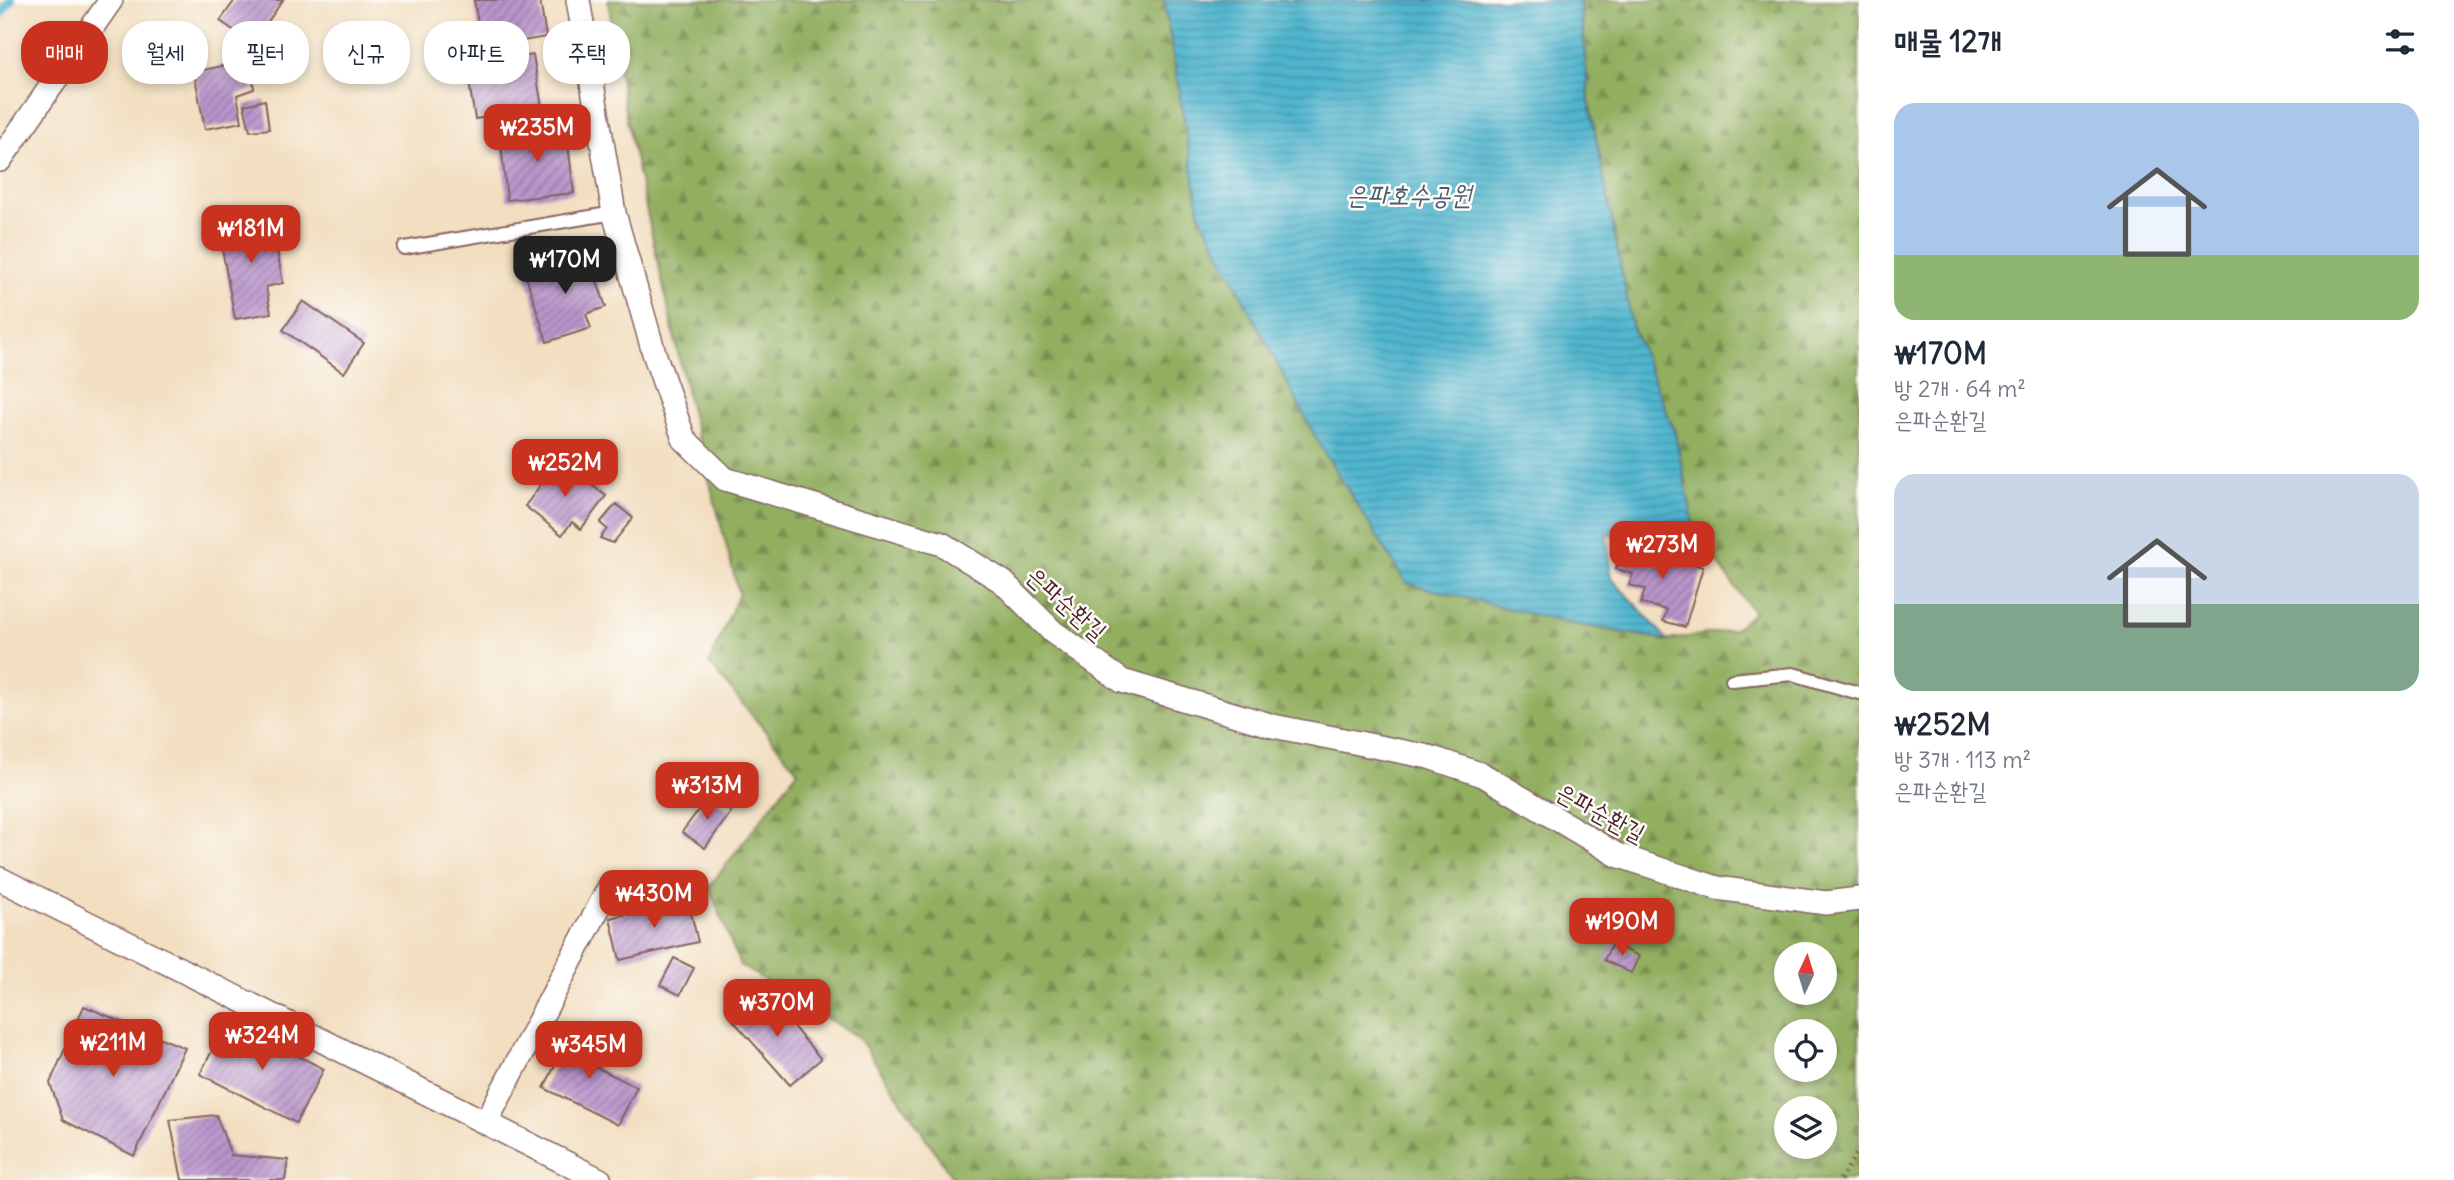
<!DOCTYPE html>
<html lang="ko">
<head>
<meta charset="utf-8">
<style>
  body { margin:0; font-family:Delius,"Poor Story",sans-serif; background:#f2f2f3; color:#1f2937; height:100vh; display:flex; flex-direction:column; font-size:26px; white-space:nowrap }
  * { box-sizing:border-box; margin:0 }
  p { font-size:23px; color:#747a83 }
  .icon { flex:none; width:38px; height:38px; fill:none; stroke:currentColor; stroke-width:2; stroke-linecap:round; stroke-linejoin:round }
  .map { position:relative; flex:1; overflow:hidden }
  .sheet { display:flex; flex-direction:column; background:#fff; width:595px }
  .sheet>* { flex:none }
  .top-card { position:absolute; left:21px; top:21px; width:665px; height:63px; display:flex; gap:14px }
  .needle { width:46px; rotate:4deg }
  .fabs { position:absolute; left:1774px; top:942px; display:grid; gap:14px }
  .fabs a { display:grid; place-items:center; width:63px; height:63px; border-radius:50%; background:#fff; box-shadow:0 4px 10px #0003; font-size:35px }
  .price { position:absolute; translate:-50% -60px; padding:0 16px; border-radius:14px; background:#c8321e; color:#fff; font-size:23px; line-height:46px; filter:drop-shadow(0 2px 4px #0008) }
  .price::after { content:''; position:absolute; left:50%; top:42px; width:21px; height:16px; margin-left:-10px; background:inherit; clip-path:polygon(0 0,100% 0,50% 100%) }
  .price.active { background:#222; color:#fff }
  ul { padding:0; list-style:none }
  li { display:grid; align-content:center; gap:14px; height:371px; padding:0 35px }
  li span { display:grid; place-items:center; height:217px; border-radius:21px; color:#555 }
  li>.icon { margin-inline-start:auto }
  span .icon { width:126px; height:126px; fill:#fffc; stroke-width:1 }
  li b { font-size:30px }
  h2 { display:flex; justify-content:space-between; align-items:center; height:84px; padding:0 35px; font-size:30px }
  .tag { padding:0 24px; border-radius:28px; background:#fff; box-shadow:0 4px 10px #0003; font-size:24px; line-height:63px }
  .tag.active { background:#c8321e; color:#fff }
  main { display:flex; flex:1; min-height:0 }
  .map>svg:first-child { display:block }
  .forest { fill:url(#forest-firs); stroke:#6e6746; stroke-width:2; fill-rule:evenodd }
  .water { fill:url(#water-rules); stroke:#4d6a7d; stroke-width:2 }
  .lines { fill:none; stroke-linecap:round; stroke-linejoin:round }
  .stream { stroke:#50b6cf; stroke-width:9 }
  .building { fill:url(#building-hatch) }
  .service-casing { stroke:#85625f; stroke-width:16 }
  .minor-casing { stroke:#85625f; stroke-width:26 }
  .path { stroke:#85625f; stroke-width:4.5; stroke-dasharray:2 5; stroke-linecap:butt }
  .service { stroke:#fff; stroke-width:12 }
  .minor { stroke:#fff; stroke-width:23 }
  .labels { text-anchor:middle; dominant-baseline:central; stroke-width:5; stroke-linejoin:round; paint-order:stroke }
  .street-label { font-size:24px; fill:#4a1f2b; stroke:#fdfcf7 }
  .water-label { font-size:26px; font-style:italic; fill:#4c5b6d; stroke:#fdfcf7 }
</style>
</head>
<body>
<main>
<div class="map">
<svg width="1859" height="1180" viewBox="0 0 1859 1180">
  <defs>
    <pattern id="forest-firs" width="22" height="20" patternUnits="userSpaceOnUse" patternTransform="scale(1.75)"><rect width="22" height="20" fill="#92af61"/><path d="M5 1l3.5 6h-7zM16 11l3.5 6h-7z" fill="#798e50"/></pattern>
    <pattern id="water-rules" width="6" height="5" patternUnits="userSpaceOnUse" patternTransform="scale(1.75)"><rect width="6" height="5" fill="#50b6cf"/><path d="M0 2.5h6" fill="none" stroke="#4493a8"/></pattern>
    <pattern id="building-hatch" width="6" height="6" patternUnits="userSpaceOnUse" patternTransform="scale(1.75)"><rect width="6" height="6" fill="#b895cb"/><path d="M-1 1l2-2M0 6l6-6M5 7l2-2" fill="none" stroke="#9879a5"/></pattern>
  </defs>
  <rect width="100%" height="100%" fill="#fdfcf7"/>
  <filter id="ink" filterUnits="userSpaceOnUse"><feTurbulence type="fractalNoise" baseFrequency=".0143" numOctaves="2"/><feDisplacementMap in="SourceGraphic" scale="14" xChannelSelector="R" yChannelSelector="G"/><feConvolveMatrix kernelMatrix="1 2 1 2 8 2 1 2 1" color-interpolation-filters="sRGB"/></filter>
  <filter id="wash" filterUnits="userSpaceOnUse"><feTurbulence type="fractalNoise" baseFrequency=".00686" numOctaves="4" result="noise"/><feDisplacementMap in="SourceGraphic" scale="28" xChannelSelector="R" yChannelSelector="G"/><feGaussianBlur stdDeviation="1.57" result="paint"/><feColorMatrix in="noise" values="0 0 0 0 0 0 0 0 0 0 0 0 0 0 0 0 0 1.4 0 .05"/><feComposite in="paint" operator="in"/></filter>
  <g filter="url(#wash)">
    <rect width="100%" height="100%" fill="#f2dec0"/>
    <path class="forest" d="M608,0H1164L1200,215L1406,583L1562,622L1668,640L1733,630L1754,613L1695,532L1675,433L1632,325L1589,101L1580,0H1859V1180H954L859,1038L740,965L709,887L798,771L709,663L739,594L689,403L626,117ZM1787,954H1825V992H1787ZM1787,1031H1825V1069H1787ZM1787,1108H1825V1146H1787Z"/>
    <path class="water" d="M1164,0H1580L1589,101L1632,325L1675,433L1695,532L1665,541L1606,534L1611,578L1668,640L1562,622L1406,583L1317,440L1200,215Z"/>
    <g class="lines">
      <path class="stream" d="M0,15L11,0"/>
    </g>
    <g id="blocks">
      <g class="building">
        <path d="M235,0H283L253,43L220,21Z"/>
        <path d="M474,0H540L546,37L482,48Z"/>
        <path d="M533,55L544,118L495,126L493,116L475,119L469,82L482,79L480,65Z"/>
        <path d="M250,60L254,89L237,95L242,122L205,129L194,72Z"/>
        <path d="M265,100L269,129L250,131L244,105Z"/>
        <path d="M566,127L574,193L507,200L500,134Z"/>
        <path d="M271,218L283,283L266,287L271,313L235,319L218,227Z"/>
        <path d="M587,253L606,307L586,314L591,328L547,342L525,273Z"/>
        <path d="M303,301L364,343L344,373L283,330Z"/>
        <path d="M559,460L606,496L581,529L572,522L562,535L525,506Z"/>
        <path d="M616,504L633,518L613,543L600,538L607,529L600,523Z"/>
        <path d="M1619,542L1703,567L1685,627L1663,621L1667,610L1641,603L1645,589L1629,585L1633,574L1616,569L1622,551L1614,549Z"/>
        <path d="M709,796L731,812L705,848L682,832Z"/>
        <path d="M688,900L698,942L620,960L610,918Z"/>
        <path d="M1612,944L1639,956L1631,973L1604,960Z"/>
        <path d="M674,958L694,968L680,995L660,985Z"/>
        <path d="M764,993L821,1059L790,1085L732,1019Z"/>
        <path d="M84,1006L185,1048L134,1156L63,1120L50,1083Z"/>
        <path d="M228,1020L324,1069L296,1123L200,1074Z"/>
        <path d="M574,1027L597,1038L585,1062L637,1087L618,1125L544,1088Z"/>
        <path d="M216,1115L231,1155L288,1160L285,1180H182L170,1120Z"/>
      </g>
    </g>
  </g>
  <g filter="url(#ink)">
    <use href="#blocks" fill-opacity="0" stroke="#85625f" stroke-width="2"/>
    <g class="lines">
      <g class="service-casing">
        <g id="service">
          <path d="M404,248L614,213"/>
          <path d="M1732,680L1793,674L1859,693"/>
        </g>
      </g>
      <g class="minor-casing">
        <g id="minor">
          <path d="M578,0L614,213L654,353L684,439L725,479L942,544L1003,582L1053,632L1122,681L1273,726L1429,757L1483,775L1617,855L1717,888L1826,903L1859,899"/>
          <path d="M0,160L111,0"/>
          <path d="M0,879L600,1180"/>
          <path d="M486,1122L611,884"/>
        </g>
      </g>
      <path class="path" d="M1840,1180L1859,1150"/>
      <use href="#service" class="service"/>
      <use href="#minor" class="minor"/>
    </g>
  </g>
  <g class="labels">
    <g class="street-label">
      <text transform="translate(1067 603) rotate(41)">은파순환길</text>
      <text transform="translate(1601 812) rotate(28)">은파순환길</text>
    </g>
    <g class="water-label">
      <text x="1409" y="194">은파호수공원</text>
    </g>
  </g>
</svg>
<div class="fabs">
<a><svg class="needle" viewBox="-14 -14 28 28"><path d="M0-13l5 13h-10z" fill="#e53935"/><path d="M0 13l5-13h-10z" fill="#747a83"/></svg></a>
<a><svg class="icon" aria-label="locate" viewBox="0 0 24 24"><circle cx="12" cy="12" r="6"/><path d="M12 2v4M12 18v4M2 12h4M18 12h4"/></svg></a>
<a><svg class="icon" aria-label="layers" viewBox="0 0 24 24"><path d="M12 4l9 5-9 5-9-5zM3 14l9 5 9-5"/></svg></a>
</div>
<b class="price" style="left:537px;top:164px">₩235M</b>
<b class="price" style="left:251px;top:265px">₩181M</b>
<b class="price active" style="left:565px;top:296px">₩170M</b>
<b class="price" style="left:565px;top:499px">₩252M</b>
<b class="price" style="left:1662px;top:581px">₩273M</b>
<b class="price" style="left:707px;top:822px">₩313M</b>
<b class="price" style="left:654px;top:930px">₩430M</b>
<b class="price" style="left:1622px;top:958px">₩190M</b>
<b class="price" style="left:777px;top:1039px">₩370M</b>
<b class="price" style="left:262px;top:1072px">₩324M</b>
<b class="price" style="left:113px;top:1079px">₩211M</b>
<b class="price" style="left:589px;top:1081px">₩345M</b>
<div class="top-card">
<a class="tag active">매매</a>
<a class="tag">월세</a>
<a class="tag">필터</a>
<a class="tag">신규</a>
<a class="tag">아파트</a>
<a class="tag">주택</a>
</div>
</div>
<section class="sheet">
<h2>매물 12개<svg class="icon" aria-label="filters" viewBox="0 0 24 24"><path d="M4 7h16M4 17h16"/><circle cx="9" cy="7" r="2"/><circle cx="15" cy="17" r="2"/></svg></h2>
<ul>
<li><span style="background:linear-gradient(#a9c7e8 70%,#8fb573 0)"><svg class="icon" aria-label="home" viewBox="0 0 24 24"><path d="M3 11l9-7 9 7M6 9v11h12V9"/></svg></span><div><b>₩170M</b><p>방 2개 · 64 m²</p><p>은파순환길</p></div></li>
<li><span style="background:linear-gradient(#c9d6e8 60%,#7fa58c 0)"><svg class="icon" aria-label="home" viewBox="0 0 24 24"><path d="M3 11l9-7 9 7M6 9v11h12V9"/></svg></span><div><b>₩252M</b><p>방 3개 · 113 m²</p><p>은파순환길</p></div></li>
</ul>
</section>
</main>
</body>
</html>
